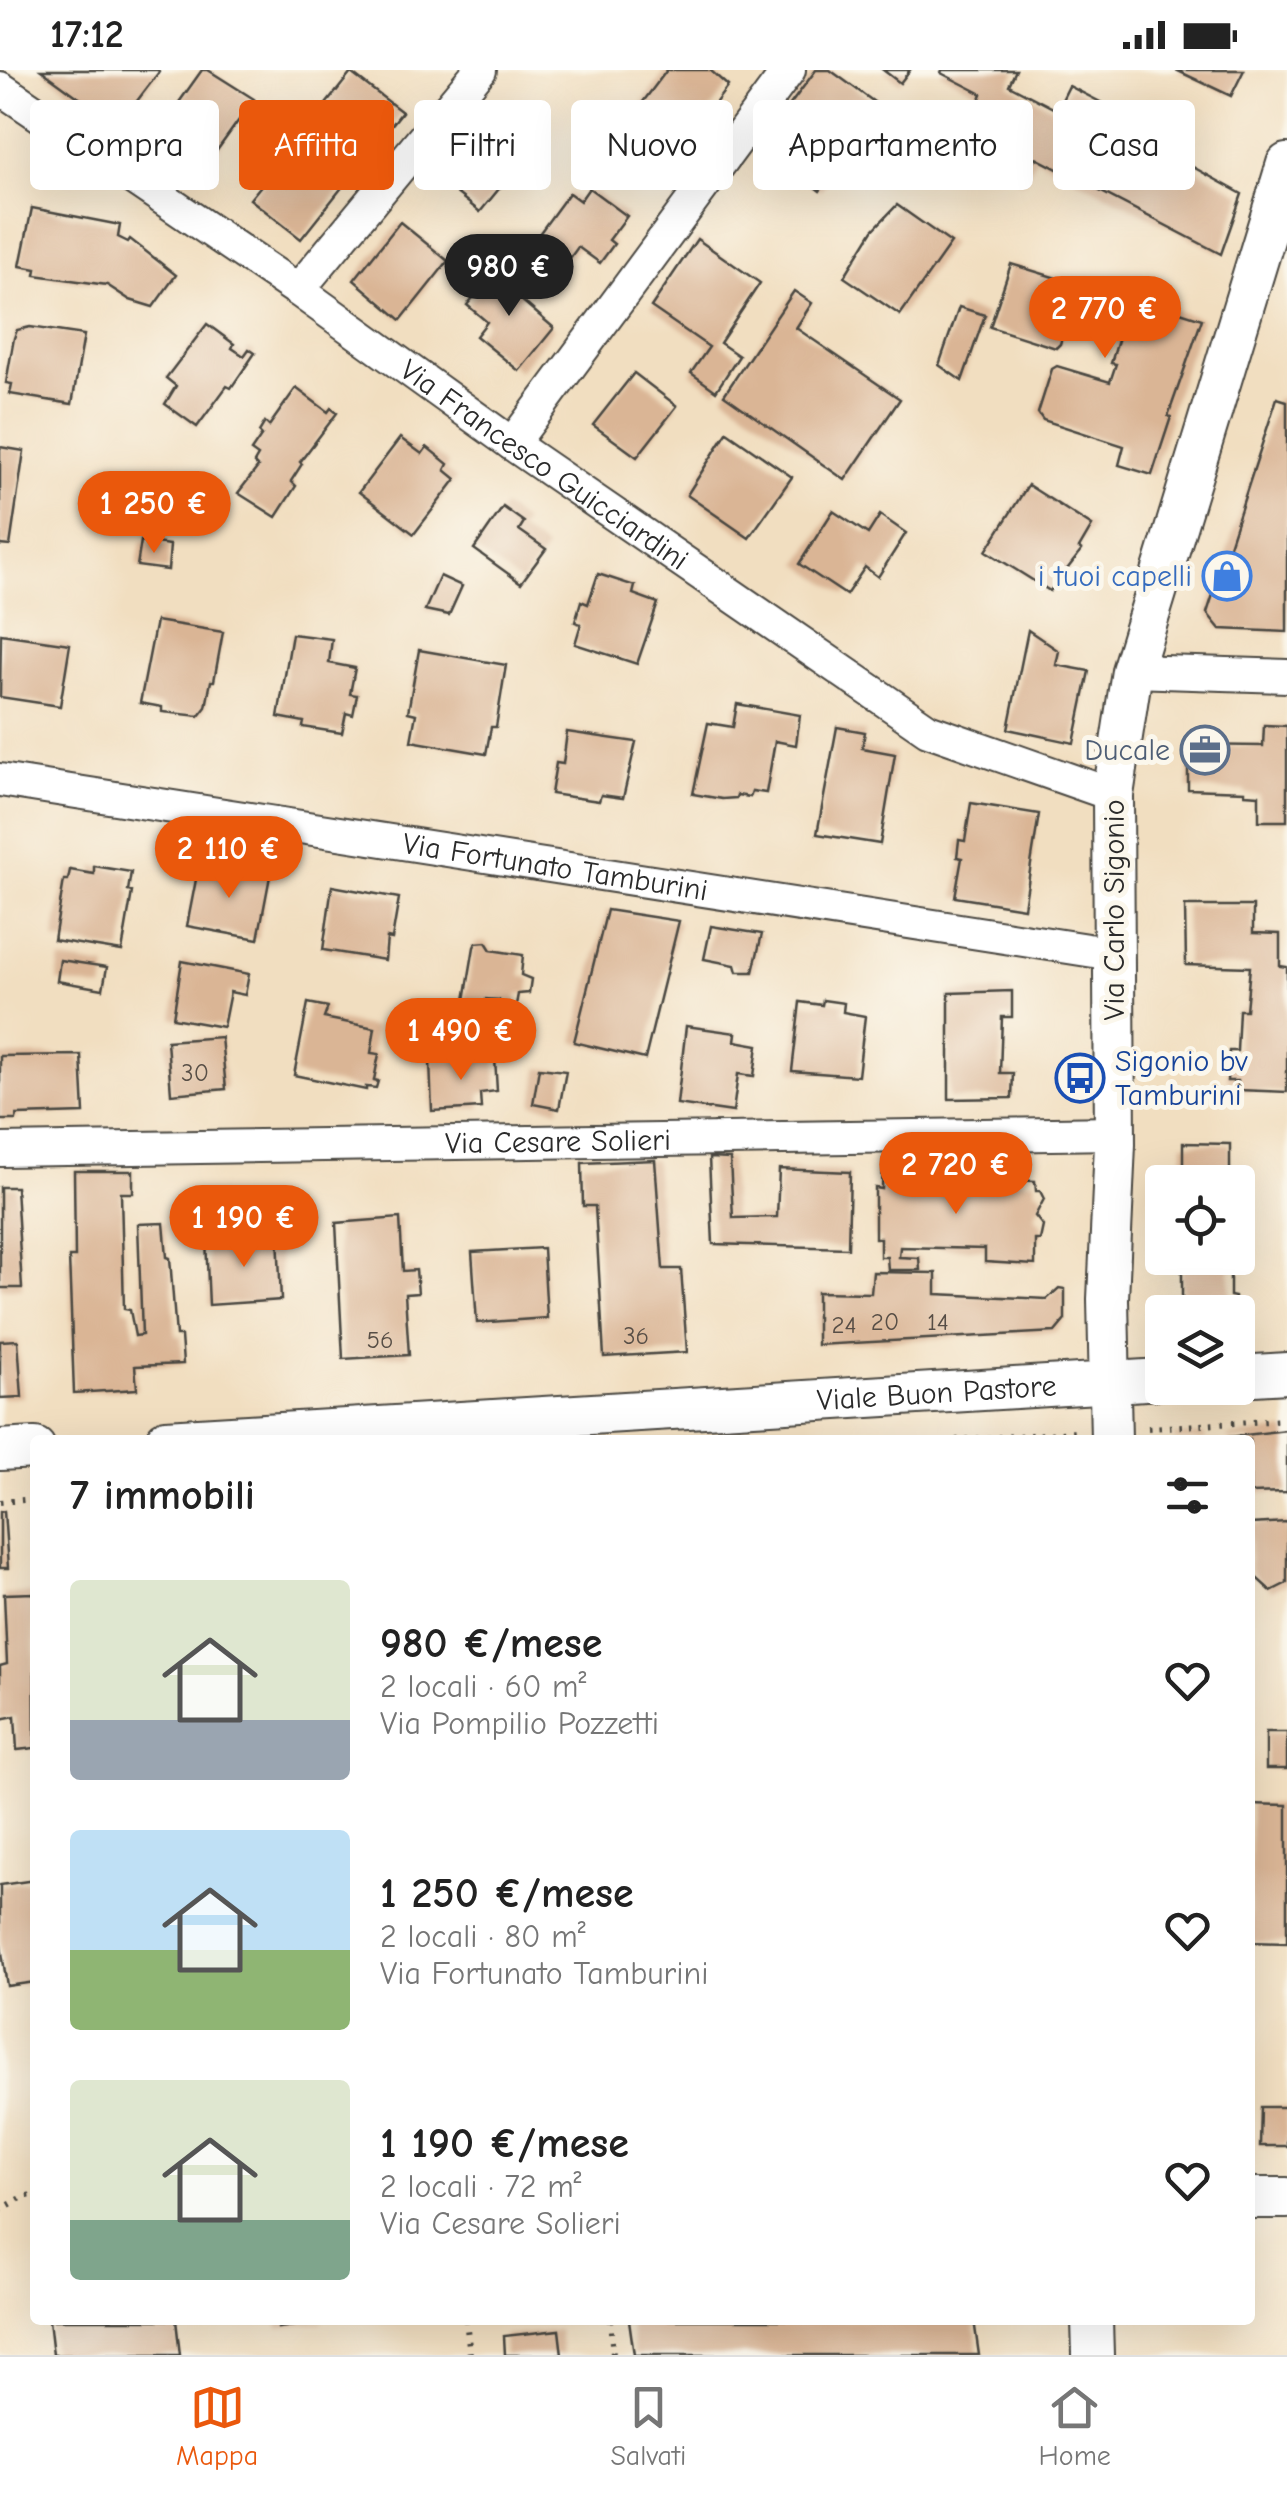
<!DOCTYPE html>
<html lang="it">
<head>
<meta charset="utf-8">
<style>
  body { margin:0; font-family:"Comic Neue",sans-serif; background:#f2f2f2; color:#222; height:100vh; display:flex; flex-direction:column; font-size:38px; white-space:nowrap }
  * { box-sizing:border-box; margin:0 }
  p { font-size:32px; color:#767676 }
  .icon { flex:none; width:55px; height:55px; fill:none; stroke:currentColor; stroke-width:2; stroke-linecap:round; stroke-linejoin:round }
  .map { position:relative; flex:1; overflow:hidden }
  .side { position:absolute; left:30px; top:1365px; width:1225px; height:890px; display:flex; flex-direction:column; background:#fff; border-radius:10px; box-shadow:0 10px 40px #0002 }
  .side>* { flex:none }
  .top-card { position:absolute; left:30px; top:30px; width:1228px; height:90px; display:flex; gap:20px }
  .tools { position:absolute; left:1145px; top:1095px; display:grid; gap:20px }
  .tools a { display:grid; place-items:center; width:110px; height:110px; border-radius:10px; background:#fff; box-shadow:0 10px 40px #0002; font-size:50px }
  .price { position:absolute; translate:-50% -85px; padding:0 22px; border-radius:35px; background:#ea580c; color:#fff; font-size:32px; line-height:65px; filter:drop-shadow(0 2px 5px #0008) }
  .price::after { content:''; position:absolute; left:50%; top:60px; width:30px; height:22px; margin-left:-15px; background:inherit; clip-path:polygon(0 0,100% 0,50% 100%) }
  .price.current { background:#222; color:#fff }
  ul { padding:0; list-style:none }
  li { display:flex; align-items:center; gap:30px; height:250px; padding:0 40px }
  li span { display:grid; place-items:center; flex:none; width:280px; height:200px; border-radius:10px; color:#555 }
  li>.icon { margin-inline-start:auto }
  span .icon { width:120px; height:120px; fill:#fffc; stroke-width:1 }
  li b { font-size:42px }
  h2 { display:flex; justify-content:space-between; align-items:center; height:120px; padding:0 40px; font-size:42px }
  .pill { padding:0 35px; border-radius:10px; background:#fff; box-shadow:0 10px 40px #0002; font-size:35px; line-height:90px }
  .pill.current { background:#ea580c; color:#fff }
  .status { display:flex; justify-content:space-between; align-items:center; height:70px; padding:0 50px; background:#fff; direction:ltr }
  .status svg { height:28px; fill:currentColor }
  .menu { display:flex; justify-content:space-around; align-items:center; height:140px; border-top:2px solid #e0e0e0; background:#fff; font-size:28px; color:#767676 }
  .menu a { display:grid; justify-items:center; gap:5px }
  .menu .current { color:#ea580c }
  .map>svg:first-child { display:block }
  .building { fill:#dab595 }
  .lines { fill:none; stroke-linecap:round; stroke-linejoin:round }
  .minor-casing { stroke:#494641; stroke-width:36 }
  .tertiary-casing { stroke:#494641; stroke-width:44 }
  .path { stroke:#494641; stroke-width:6; stroke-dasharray:2.5 8; stroke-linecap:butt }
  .minor { stroke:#fff; stroke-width:32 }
  .tertiary { stroke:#fff; stroke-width:40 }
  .labels { text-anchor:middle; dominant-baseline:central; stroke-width:10; stroke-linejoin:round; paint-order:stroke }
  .number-label { font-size:25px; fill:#574e46 }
  .street-label { font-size:30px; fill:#2b2b2b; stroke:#fbf7ec }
  .shop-label { font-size:30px; fill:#366cbe; stroke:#fbf7ec; text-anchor:end }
  .service-label { font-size:30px; fill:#4e5e75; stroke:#fbf7ec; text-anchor:end }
  .transit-label { font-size:30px; fill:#164399; stroke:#fbf7ec; text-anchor:start }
</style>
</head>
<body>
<div class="status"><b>17:12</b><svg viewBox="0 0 49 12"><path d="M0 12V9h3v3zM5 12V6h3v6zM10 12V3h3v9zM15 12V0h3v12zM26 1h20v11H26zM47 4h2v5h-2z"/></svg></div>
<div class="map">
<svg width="1287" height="2285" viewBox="0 0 1287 2285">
  <rect width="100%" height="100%" fill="#fbf7ec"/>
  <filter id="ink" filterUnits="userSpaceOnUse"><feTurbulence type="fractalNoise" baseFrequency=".01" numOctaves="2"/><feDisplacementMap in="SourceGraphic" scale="20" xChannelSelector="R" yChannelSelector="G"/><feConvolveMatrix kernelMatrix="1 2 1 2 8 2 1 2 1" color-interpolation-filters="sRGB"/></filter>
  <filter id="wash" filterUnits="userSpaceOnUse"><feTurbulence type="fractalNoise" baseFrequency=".0048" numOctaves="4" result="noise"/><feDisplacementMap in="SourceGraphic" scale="40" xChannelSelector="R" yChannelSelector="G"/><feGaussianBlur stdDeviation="2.25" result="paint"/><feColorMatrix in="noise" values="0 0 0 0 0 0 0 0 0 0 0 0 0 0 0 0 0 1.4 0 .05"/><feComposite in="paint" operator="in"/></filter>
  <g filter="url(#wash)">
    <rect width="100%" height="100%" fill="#f1dec0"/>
    <g id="blocks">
      <g class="building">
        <path d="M41,0H158L159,2L118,56Z"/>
        <path d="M202,0H208L254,29L208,93L160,59Z"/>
        <path d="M667,0H710L728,16L658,110L612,73Z"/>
        <path d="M816,0H830L881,37L820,121L760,75Z"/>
        <path d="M883,0H910L900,13Z"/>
        <path d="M942,0H1016L1009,15L1057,40L1069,16L1139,52L1133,64L1242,124L1221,184L1036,88L1023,113L956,78L982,24L941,3Z"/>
        <path d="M1176,0H1244L1231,26Z"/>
        <path d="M351,3L402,42L301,169L250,129L286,85L289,87L298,77L294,74Z"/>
        <path d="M926,35L953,50L927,98L898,83Z"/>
        <path d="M490,38L535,75L480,142L434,105Z"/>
        <path d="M589,118L627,146L609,170L614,174L600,193L578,177L570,188L539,164L569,123L580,131Z"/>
        <path d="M897,135L951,173L900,245L844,207L873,160Z"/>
        <path d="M32,138L120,155L118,167L128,172L130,169L176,205L153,237L130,230L107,215L35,205L36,199L20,196Z"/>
        <path d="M400,152L448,191L401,250L354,210Z"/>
        <path d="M697,169L760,213L720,273L739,286L716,321L691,303L709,277L651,237Z"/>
        <path d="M1011,194L1079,215L1081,210L1202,249L1168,346L1171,347L1152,405L1119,395L1124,376L1043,350L1038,343L1052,299L1057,296L1110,312L1116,294L1111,293L1123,254L1071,238L1060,274L1056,278L990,257Z"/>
        <path d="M499,196L527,218L519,228L554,258L519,301L476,266L487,252L467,235Z"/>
        <path d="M794,221L812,233L796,258L900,329L845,410L724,325Z"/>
        <path d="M959,237L985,245L962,311L939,295Z"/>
        <path d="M207,254L234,274L232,278L244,286L249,279L255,283L231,318L227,316L197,357L165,334L176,316L166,308Z"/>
        <path d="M30,257L84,265L72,334L10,324L12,314L6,313L14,268L17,260Z"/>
        <path d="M634,303L677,336L637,387L593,355Z"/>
        <path d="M296,318L328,342L331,338L337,343L300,392L302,394L291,411L296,416L276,447L238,423L258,397L254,393L258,386L251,381L262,365L259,362L265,352L269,356Z"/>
        <path d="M1277,328L1287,331V562L1220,559L1207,543Z"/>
        <path d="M727,362L792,407L749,468L687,425Z"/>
        <path d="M400,368L422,384L427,377L448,394L445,400L456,409L414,464L359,422Z"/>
        <path d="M0,377L24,381L10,476L0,475Z"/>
        <path d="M1028,415L1092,456L1079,478L1082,480L1050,521L986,481Z"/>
        <path d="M503,437L524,452L519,460L546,479L521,513L474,479Z"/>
        <path d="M833,441L868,464L880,445L906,463L878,507L865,497L846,525L799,494Z"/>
        <path d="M141,471L170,475L168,500L137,496Z"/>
        <path d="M598,504L635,516L633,524L658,533L637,594L575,574L581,554L575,552L581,531L588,534Z"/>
        <path d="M440,506L462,516L449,545L425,540Z"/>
        <path d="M156,551L223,562L214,611H211L206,637L199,646L162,642V637L140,633Z"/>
        <path d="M1028,560L1059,581L1056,595L1089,601L1074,673L1008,659Z"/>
        <path d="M1,564L70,574L60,636L0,627Z"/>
        <path d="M292,564L332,569L329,593L355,598L350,624L357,625L353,645L346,643L342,663L303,657L304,652L278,647Z"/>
        <path d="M419,580L506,595L496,657H491L486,684L411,671L416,644L408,642Z"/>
        <path d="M737,634L800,645L796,675L775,671L766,723L752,721L750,727L737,725L736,728L722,729L693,724L708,653L733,657Z"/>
        <path d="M1264,655L1287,656V751H1259V725L1245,724V721L1188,719V675L1263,676Z"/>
        <path d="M837,657L865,662L862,678L895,684L880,774L817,764Z"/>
        <path d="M567,662L636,672L623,728L601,725L599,731L551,724L556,693L563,694Z"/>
        <path d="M971,733L1039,744L1024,838L955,827L962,788L957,787L959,770L965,771Z"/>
        <path d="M199,794L270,806L258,869L187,856Z"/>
        <path d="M94,796L131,802L128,821L132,822L122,881L54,870L64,810H68L70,800L94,804Z"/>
        <path d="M332,816L399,828L392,869L387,868L385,890L323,880Z"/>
        <path d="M1185,836H1253V863L1280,864V896L1287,897V1022L1238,1020V1011H1227L1229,981H1237L1239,940H1246L1250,897L1186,895Z"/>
        <path d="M607,840L679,851L645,989L574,972Z"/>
        <path d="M711,856L762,864L753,902H737L735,895L704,889Z"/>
        <path d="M486,872L491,880L523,885L521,905L531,909L529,923L518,924L516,935L509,941L502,938L499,930L486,929L485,939L464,936L474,877L476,873Z"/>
        <path d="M60,890L107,897L103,919L57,911Z"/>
        <path d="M182,891L249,904L245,925L230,922L223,957L173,948Z"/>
        <path d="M1012,921V947H1002L1000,1003H1013L1012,1028L949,1029V923Z"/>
        <path d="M823,930L844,933L843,942L865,946L858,1006L792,1001L800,932L822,935Z"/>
        <path d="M308,933L328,937L324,948L375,958L371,983L379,984L374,1010L378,1011L376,1018L366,1017V1020L294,1005Z"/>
        <path d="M686,956L736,963L735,971L758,975L754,1006L738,1004L733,1042L677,1034Z"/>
        <path d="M221,967L226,1019L171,1024L167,971Z"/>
        <path d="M81,985L84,1043L17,1045L16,1050H0V986Z"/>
        <path d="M495,988L497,1021L480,1023L481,1038L432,1041L430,991Z"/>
        <path d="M539,998L566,1001L559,1039L533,1034Z"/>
        <path d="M1183,1073L1230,1074V1112H1183Z"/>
        <path d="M709,1088L730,1089L733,1148L777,1147L779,1099L850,1102L848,1178L713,1174Z"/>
        <path d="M883,1089L902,1090L903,1106L1035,1111L1036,1121H1040L1044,1129L1035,1146L1043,1156L1040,1170H1035V1195L985,1192V1179L900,1177L899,1187L919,1188L920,1200H888L887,1187H880V1168H875V1118L882,1119Z"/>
        <path d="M655,1090L663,1199H681L687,1282L604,1287L595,1136H583L582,1093Z"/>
        <path d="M74,1101H133V1123H121L124,1239L130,1240L135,1266L142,1265L138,1154L164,1153L167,1187L170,1188L176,1266H181L183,1294L135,1296L137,1319L74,1323L69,1187H75Z"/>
        <path d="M0,1117H16L22,1218H0Z"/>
        <path d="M400,1148L403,1201L416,1200L418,1223L405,1224L409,1285L343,1289L336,1153Z"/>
        <path d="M1154,1158H1162V1188H1166V1196H1156Z"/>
        <path d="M278,1165L281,1230L209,1235L206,1170Z"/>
        <path d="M543,1178L547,1248L477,1253L472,1182Z"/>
        <path d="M1182,1188H1230V1226L1235,1227V1242H1182Z"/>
        <path d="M873,1202L936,1203V1224L1047,1229L1059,1218L1065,1219V1250L1055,1262L817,1275V1222L871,1223Z"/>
        <path d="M18,1270L22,1327L0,1328V1271Z"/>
        <path d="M1287,1360V1422L1250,1423V1370H1228V1367Z"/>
        <path d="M1205,1365V1370H1174V1366Z"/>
        <path d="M4,1441L8,1498H0V1442Z"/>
        <path d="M1287,1452V1513L1271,1521L1250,1502V1454Z"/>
        <path d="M34,1523L35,1678L17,1680L15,1646L0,1649V1596L7,1594L4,1524Z"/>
        <rect x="1266" y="1662" width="21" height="37"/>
        <path d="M1250,1734L1287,1735V1873L1250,1872Z"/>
        <path d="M35,1810V1912L7,1916L0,1869V1815Z"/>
        <path d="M1261,2037H1287V2076H1260Z"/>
        <path d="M49,2250H176L180,2285H53Z"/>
        <path d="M277,2250H323V2252L278,2258Z"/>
        <path d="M629,2250H974L979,2285H634Z"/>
        <path d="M559,2260L562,2285H505L504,2266Z"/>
      </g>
    </g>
  </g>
  <g filter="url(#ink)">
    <use href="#blocks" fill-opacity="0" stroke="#494641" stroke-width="2.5"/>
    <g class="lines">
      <g class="minor-casing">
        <g id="minor">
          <path id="s1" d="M0,18L298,220L512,374L928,660L1113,725"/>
          <path d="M298,220L480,0"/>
          <path d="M512,374L789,0"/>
          <path d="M1132,601L1287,606"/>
          <path id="s2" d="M0,710L1113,884"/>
          <path id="s3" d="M0,1080L1115,1063"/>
        </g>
      </g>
      <g class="tertiary-casing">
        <g id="tertiary">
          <path d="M1238,1306L1287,1303"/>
          <path id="s4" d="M166,1370L1162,1309"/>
          <path d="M1111,1370L1108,1229L1115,1074L1113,725L1132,601L1287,94"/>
          <path d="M0,1380L35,1378"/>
          <path d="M1250,2128H1287"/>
          <path d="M1092,2250L1093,2285"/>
        </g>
      </g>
      <g class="path">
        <path d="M1148,1358L1287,1350"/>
        <path d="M956,1370L1076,1362"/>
        <path d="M0,1432L35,1429"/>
        <path d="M0,2140L25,2126L35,2125"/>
        <path d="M466,2250L470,2285"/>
        <path d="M610,2250L613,2285"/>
      </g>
      <use href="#minor" class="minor"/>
      <use href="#tertiary" class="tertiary"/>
    </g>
  </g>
  <defs>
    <g id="shop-ring" transform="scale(2.5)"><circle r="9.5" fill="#fbf7ec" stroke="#3f7fe0" stroke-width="1.5"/><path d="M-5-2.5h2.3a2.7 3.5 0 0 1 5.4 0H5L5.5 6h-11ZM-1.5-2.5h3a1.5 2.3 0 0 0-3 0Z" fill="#3f7fe0"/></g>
    <g id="office-ring" transform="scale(2.5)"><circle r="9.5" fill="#fbf7ec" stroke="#5c6f8a" stroke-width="1.5"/><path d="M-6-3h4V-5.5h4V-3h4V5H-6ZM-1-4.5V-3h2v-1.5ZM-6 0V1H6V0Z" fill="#5c6f8a"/></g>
    <g id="bus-ring" transform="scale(2.5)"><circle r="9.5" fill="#fbf7ec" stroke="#1a4fb4" stroke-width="1.5"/><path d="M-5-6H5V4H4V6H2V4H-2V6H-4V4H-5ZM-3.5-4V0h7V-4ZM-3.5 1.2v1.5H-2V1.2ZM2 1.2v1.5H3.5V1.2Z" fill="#1a4fb4"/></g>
  </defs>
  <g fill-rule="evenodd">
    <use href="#shop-ring" x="1227" y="506"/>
    <use href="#office-ring" x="1205" y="680"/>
    <use href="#bus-ring" x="1080" y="1008"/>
  </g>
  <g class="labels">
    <g class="number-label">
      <text x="195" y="1002">30</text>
      <text x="885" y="1251">20</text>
      <text x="938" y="1251">14</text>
      <text x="844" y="1254">24</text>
      <text x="636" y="1265">36</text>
      <text x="380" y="1269">56</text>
    </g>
    <g class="street-label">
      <text stroke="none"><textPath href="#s1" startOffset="662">Via Francesco Guicciardini</textPath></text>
      <text stroke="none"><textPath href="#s2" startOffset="562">Via Fortunato Tamburini</textPath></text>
      <text transform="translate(1114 840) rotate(-90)">Via Carlo Sigonio</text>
      <text stroke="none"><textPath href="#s3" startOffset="558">Via Cesare Solieri</textPath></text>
      <text stroke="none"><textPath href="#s4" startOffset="772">Viale Buon Pastore</textPath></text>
    </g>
    <g class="shop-label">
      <text x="1192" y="506">i tuoi capelli</text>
    </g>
    <g class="service-label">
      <text x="1170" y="680">Ducale</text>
    </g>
    <g class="transit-label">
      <text x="1115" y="991">Sigonio bv<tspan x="1115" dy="34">Tamburini</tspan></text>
    </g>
  </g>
</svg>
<div class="tools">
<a><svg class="icon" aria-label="locate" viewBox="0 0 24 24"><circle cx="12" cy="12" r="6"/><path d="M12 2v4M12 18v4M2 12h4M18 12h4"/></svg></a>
<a><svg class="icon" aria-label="layers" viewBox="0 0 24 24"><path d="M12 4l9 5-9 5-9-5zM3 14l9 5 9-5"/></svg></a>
</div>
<b class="price current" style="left:509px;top:249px">980 €</b>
<b class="price" style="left:1105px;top:291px">2 770 €</b>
<b class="price" style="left:154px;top:486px">1 250 €</b>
<b class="price" style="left:229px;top:831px">2 110 €</b>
<b class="price" style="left:461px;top:1013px">1 490 €</b>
<b class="price" style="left:956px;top:1147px">2 720 €</b>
<b class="price" style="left:244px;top:1200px">1 190 €</b>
<div class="top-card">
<a class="pill">Compra</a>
<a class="pill current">Affitta</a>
<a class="pill">Filtri</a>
<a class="pill">Nuovo</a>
<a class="pill">Appartamento</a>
<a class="pill">Casa</a>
</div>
<section class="side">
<h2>7 immobili<svg class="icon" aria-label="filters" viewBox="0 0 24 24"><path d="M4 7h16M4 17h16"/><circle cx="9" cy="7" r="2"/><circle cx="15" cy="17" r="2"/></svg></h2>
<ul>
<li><span style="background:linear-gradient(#dfe7d0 70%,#9aa5b1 0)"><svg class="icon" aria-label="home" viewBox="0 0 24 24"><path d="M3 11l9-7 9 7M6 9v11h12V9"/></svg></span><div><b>980 €/mese</b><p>2 locali · 60 m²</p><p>Via Pompilio Pozzetti</p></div><svg class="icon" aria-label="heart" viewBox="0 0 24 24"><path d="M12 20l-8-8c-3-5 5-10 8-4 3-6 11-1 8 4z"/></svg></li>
<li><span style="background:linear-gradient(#bfe0f5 60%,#8fb573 0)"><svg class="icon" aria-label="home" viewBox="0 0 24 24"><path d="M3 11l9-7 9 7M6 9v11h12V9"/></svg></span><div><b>1 250 €/mese</b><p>2 locali · 80 m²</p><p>Via Fortunato Tamburini</p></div><svg class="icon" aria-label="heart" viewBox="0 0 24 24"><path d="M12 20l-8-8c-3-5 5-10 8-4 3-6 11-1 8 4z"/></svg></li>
<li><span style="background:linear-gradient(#dfe7d0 70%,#7fa58c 0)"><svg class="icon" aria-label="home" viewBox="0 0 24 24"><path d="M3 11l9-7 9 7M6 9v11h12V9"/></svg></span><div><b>1 190 €/mese</b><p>2 locali · 72 m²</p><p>Via Cesare Solieri</p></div><svg class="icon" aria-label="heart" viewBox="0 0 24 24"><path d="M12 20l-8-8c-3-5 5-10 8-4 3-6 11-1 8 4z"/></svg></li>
</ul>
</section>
</div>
<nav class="menu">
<a class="current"><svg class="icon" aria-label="map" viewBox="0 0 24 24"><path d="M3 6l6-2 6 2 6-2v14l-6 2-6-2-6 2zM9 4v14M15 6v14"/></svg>Mappa</a>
<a><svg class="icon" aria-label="saved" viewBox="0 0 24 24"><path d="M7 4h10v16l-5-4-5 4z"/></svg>Salvati</a>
<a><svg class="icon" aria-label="home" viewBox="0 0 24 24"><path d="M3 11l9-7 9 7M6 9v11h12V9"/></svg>Home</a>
</nav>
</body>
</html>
